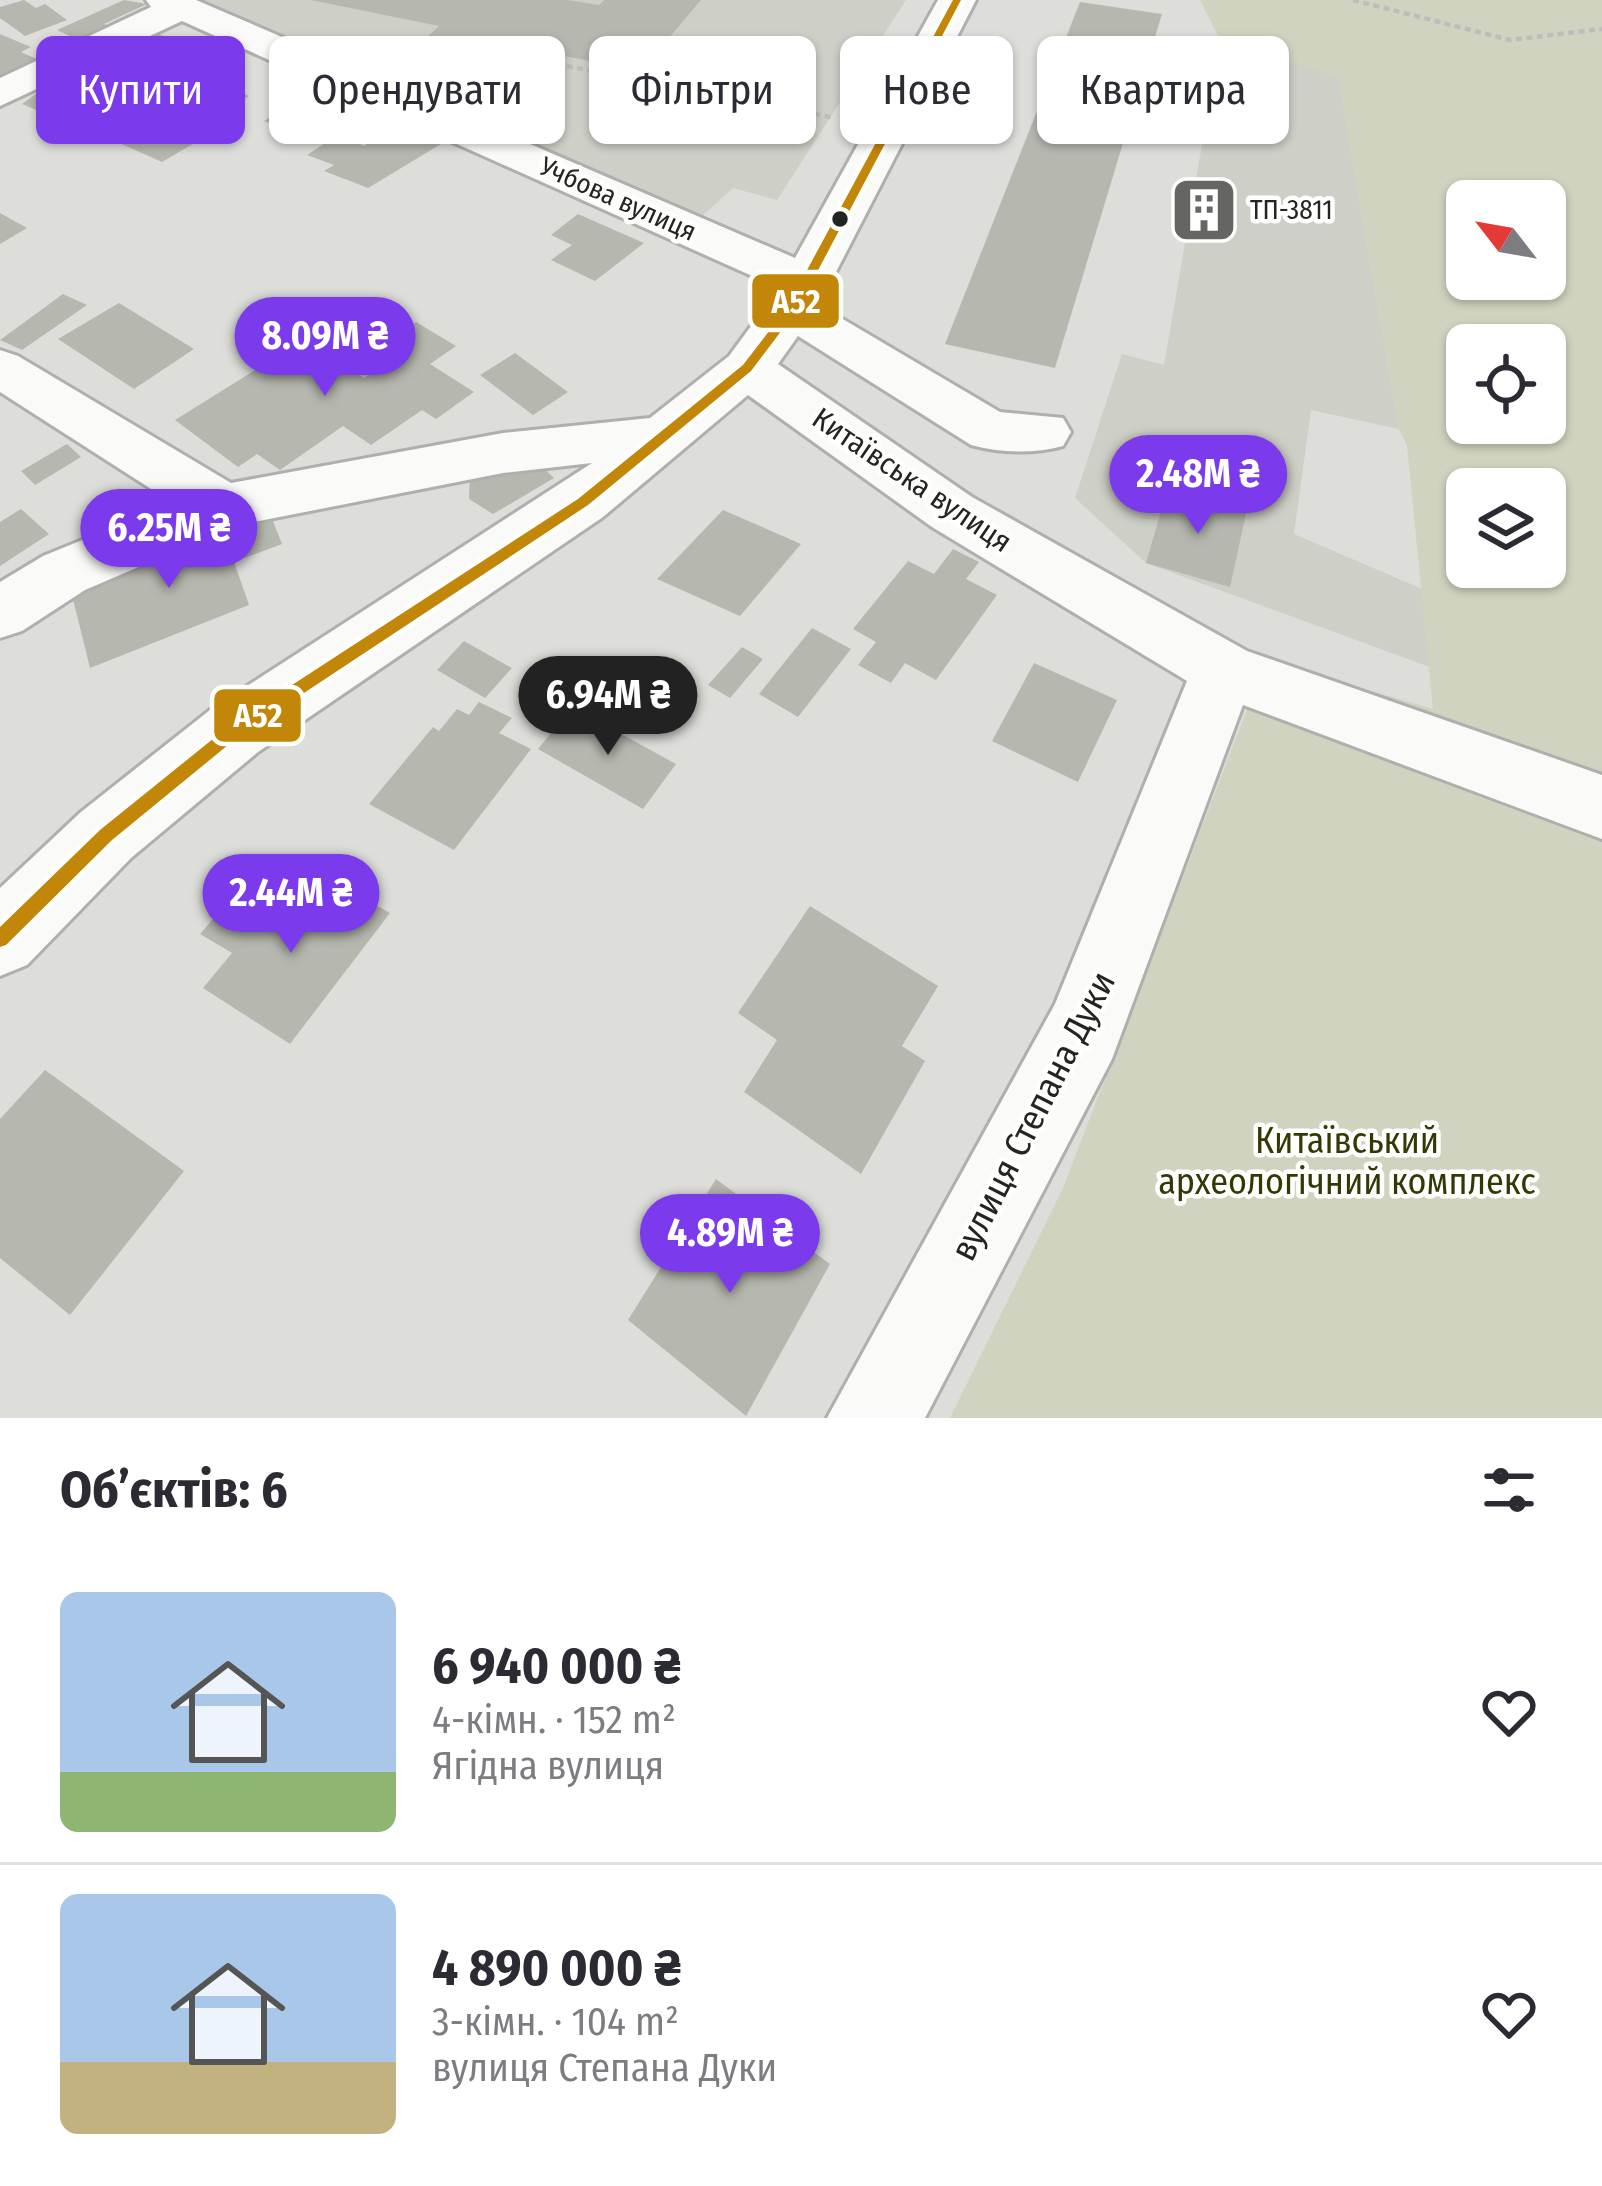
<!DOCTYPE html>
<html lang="uk">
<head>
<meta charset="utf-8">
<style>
  body { margin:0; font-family:"Fira Sans Condensed",sans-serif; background:#f2f2f3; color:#2b2b33; height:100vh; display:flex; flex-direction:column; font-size:45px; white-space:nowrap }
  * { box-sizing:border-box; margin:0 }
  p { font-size:39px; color:#7c7c81 }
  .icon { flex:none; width:66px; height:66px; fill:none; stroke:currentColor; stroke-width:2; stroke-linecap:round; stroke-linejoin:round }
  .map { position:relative; height:1418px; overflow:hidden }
  .side { display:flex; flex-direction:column; background:#fff; flex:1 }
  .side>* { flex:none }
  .top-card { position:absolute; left:36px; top:36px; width:1530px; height:108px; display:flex; gap:24px }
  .needle { width:78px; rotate:301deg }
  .controls { position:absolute; left:1446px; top:180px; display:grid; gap:24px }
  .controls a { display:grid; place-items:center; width:120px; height:120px; border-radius:18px; background:#fff; box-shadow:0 3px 9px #0004; font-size:60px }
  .price { position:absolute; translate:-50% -102px; padding:0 27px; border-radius:42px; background:#7c3aed; color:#fff; font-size:39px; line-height:78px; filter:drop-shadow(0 3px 6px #0008) }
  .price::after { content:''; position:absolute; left:50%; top:72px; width:36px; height:27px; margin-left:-18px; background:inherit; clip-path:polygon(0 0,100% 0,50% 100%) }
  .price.selected { background:#222; color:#fff }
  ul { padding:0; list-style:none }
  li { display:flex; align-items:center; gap:36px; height:300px; padding:0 60px }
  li+li { border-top:3px solid #e1e1e2 }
  li span { display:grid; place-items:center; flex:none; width:336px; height:240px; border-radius:18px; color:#555 }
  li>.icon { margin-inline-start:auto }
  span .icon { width:144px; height:144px; fill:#fffc; stroke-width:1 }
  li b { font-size:51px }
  h2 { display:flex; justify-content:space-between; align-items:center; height:144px; padding:0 60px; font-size:51px }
  .chip { padding:0 42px; border-radius:18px; background:#fff; box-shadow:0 3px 9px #0004; font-size:42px; line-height:108px }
  .chip.selected { background:#7c3aed; color:#fff }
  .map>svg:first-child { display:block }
  .built { fill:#cecfc6 }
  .green { fill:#d0d3bf; fill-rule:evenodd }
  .building { fill:#b6b8af }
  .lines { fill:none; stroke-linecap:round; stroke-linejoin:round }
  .minor-casing { stroke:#afafad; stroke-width:6 }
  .path { stroke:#bdbdbc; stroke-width:4.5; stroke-dasharray:6 4.5; stroke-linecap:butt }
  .minor { fill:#fafaf9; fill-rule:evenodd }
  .bus-1-casing { stroke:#fffffe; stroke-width:9 }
  .bus-1 { fill:#c28608; fill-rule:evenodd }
  .bus-dot { fill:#242422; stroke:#fffffe; stroke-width:4.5 }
  .labels { text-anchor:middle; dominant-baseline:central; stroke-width:9; stroke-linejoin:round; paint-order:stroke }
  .far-street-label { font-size:27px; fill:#242422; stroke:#fffffe }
  .far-poi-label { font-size:27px; fill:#242422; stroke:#fffffe; text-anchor:start }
  .street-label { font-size:30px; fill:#242422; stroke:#fffffe }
  .near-street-label { font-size:36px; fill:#242422; stroke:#fffffe }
  .near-park-label { font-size:36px; fill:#353805; stroke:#fffffe }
  .line-badge { stroke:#fffffe; stroke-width:4.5 }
  .badge-label { font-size:33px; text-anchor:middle; font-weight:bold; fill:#fff }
</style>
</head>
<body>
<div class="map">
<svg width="1602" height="1418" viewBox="0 0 1602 1418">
  <rect width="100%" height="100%" fill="#dddeda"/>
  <g class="built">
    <path d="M182,0H906L777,200L733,188L693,224Z"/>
    <path d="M1220,40L1338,76L1399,429L1311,410L1294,534L1602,666V730L1146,563L1075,498L1122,354L1164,365Z"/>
  </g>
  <path class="green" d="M1200,0H1602V1418H950L1063,1188L1266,660L1433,709L1407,446L1399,429L1338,77L1220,40ZM1467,201H1545V279H1467ZM1467,345H1545V423H1467ZM1467,489H1545V567H1467Z"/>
  <g class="building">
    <path d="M24,0L36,8L45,4L67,20L25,36L0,18V7Z"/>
    <path d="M124,0L147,4L104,24L115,29L84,43L57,30Z"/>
    <path d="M311,0H568L599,5L604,0H701L641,71L533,50L478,107L373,86L439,26Z"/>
    <path d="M1080,2L1162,14L1055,368L945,344Z"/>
    <path d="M150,31L200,49L154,75L169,80L96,113L70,102L48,115L22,104L67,72L99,84L118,74L90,63Z"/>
    <path d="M0,34L31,47L21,52L39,60L0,79Z"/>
    <path d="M201,77L249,96L217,115L203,109L181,122L210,134L162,162L108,138L185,99L172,93Z"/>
    <path d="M292,103L314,111L326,104L341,109L325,120L339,130L321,142L264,121Z"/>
    <path d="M393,127L441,144L368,188L324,171L334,165L307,155L337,135L364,146Z"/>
    <path d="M1178,194L1235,205L1232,226L1173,215Z"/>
    <path d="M0,213L27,228L0,244Z"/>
    <path d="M578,214L644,243L595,281L551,260L572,245L551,235Z"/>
    <path d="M63,294L87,305L22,350L0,340Z"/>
    <path d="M119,303L194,349L134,389L58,339Z"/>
    <path d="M416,322L456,346L430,364L474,392L436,419L422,410L371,445L343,426L280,470L257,454L238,467L175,420L313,334L338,350L331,356L364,378L394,358L377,347Z"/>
    <path d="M515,353L568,392L533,415L480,375Z"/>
    <path d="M67,444L81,457L35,485L21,471Z"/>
    <path d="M529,454L554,478L493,514L469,499L470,472Z"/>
    <path d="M1168,487L1247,509L1230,587L1146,563Z"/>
    <path d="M21,509L49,534L0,566V522Z"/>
    <path d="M723,510L801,544L740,616L657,579Z"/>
    <path d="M269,511L282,544L234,562L249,605L90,668L70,587Z"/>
    <path d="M953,549L979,562L966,579L997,595L936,680L905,663L891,683L858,665L876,642L853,629L908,561L934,574Z"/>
    <path d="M812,628L851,649L798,717L759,694Z"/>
    <path d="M464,641L512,668L485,698L437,670Z"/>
    <path d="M742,647L763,659L730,698L708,685Z"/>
    <path d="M1034,663L1117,700L1078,782L992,741Z"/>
    <path d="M479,702L512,718L499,733L531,749L454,850L369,804L433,727L439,731L457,709L469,715Z"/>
    <path d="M572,707L676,764L643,809L538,749Z"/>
    <path d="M323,875L390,913L290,1044L203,988L232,953L200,934L225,905L261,926L276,908L290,916Z"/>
    <path d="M810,906L938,986L902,1046L925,1061L861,1174L744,1092L777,1040L738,1013Z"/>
    <path d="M45,1070L184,1171L70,1315L0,1258V1119Z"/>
    <path d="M716,1179L830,1264L746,1416L628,1320Z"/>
  </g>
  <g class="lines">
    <g class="minor-casing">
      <path id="minor" d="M146,0H196L795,258L938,0H976L819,305L1000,412L1063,418L1071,432L1063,446C1034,454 1000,453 971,445L798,336L778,364L972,497L1247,651L1602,775V839L1243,705L1112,1059L925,1418H827L1055,1004L1187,681L932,527L748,395L603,517L258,752L131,858L27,965L0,976V888L81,812L210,710L592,463L503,473L234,526L85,590L22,631L0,638V582L43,556L173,503L0,392V350L18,356L231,483L503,433L650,418L729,356L779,288L182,21L0,106V78L151,7Z"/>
    </g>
    <g class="path">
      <path d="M1353,0L1510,40L1602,29"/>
      <path d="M536,60L835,118"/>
    </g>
    <use href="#minor" class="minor"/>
    <g class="bus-1-casing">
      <path id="bus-1" d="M953,0H961L797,310L751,371L588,505L239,736L112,840L6,945L0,947V927L100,830L229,726L578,499L743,365L786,309Z"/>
    </g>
    <use href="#bus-1" class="bus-1"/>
  </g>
  <defs>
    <g id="building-square" transform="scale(3.45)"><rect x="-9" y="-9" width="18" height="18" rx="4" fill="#656562" stroke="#fffffe"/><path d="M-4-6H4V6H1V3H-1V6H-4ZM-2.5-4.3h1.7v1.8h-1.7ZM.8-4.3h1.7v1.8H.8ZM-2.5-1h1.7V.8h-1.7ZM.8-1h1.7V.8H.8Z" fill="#fff"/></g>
  </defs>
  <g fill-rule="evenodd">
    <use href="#building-square" x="1204" y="210"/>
  </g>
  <circle class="bus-dot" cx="840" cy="219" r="10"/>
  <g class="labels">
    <g class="far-street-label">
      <text transform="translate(618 199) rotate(24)">Учбова вулиця</text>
    </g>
    <g class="far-poi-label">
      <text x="1250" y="210">ТП-3811</text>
    </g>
    <g class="street-label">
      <text transform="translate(912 480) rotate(34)">Китаївська вулиця</text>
    </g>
    <g class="near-street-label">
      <text transform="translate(1033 1116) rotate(-63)">вулиця Степана Дуки</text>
    </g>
    <g class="near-park-label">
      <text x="1347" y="1141">Китаївський<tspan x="1347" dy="41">археологічний комплекс</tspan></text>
    </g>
  </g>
  <g class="line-badge">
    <rect x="750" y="272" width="91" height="58" rx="12" fill="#c28608"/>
    <rect x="212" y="687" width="91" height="57" rx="12" fill="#c28608"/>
  </g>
  <g class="badge-label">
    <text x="796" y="313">А52</text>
    <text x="258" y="727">А52</text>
  </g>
</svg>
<div class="controls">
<a><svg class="needle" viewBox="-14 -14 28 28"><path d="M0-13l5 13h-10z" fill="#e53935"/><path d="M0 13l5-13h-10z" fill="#7c7c81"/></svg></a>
<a><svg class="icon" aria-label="locate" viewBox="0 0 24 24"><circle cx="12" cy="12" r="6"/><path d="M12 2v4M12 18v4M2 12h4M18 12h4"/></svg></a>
<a><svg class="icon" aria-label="layers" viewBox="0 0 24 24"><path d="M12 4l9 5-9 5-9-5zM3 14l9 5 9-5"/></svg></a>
</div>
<b class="price" style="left:325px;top:399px">8.09M ₴</b>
<b class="price" style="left:1198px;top:537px">2.48M ₴</b>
<b class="price" style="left:169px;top:591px">6.25M ₴</b>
<b class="price selected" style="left:608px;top:758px">6.94M ₴</b>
<b class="price" style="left:291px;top:956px">2.44M ₴</b>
<b class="price" style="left:730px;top:1296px">4.89M ₴</b>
<div class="top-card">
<a class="chip selected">Купити</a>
<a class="chip">Орендувати</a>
<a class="chip">Фільтри</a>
<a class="chip">Нове</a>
<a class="chip">Квартира</a>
</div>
</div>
<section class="side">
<h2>Об’єктів: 6<svg class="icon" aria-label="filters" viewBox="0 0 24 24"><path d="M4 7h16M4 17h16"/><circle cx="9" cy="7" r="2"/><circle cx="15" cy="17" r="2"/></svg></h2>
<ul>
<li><span style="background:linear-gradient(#a9c7e8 75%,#8fb573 0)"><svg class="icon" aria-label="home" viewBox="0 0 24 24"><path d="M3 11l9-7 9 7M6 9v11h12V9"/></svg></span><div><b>6 940 000 ₴</b><p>4-кімн. · 152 m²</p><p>Ягідна вулиця</p></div><svg class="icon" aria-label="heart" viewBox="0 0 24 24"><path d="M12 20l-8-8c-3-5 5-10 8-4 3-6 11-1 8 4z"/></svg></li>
<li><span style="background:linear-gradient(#a9c7e8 70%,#c2b280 0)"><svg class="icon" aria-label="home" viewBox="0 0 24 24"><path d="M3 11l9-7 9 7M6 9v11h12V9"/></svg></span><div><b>4 890 000 ₴</b><p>3-кімн. · 104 m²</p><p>вулиця Степана Дуки</p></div><svg class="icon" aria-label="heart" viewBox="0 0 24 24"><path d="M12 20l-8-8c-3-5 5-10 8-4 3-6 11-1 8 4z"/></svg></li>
</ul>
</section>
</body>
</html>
